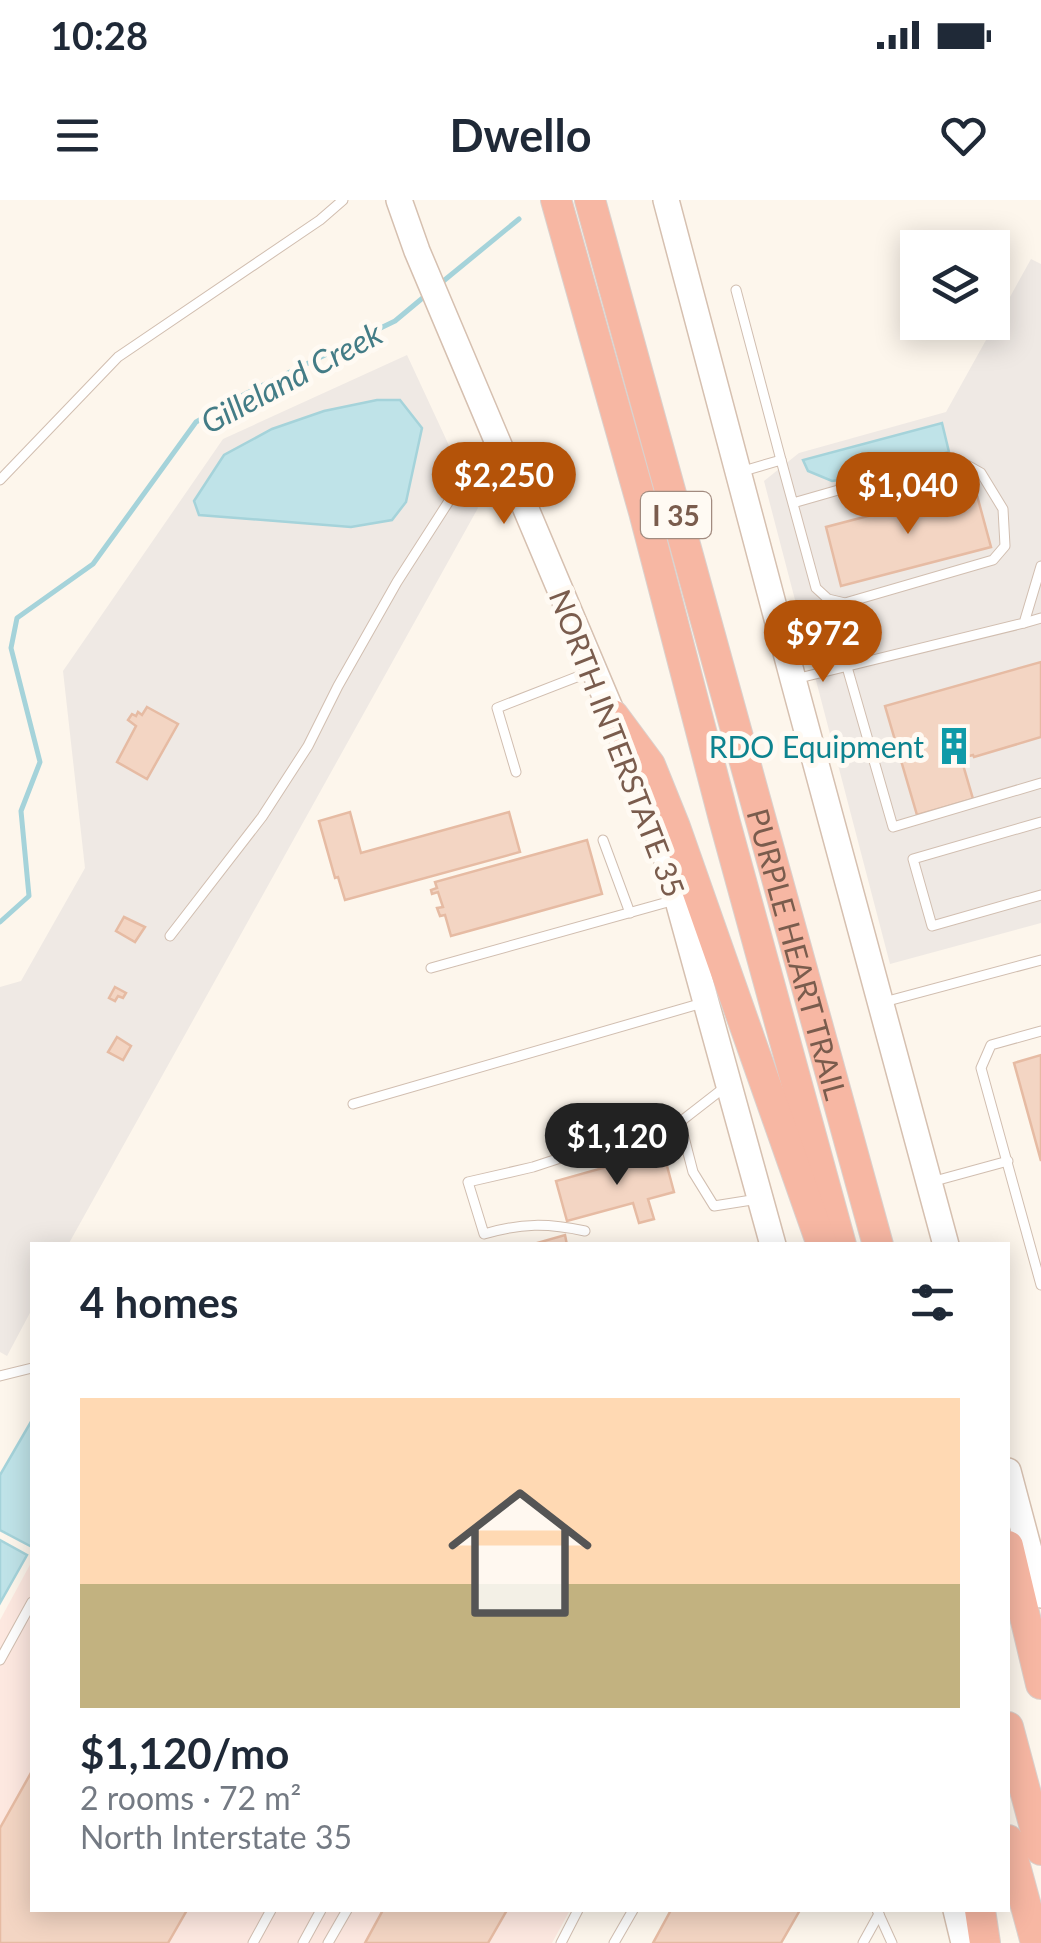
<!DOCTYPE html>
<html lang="en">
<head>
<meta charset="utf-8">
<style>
  body { margin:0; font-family:Lato,sans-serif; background:#f6f6f7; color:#1f2937; height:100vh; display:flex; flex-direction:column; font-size:38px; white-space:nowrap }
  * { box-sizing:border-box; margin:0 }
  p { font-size:32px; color:#747a83 }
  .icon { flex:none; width:55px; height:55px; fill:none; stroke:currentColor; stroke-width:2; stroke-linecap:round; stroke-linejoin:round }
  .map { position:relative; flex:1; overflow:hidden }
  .panel { position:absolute; left:30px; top:1042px; width:980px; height:670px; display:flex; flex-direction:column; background:#fff; border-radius:0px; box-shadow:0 5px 25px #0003 }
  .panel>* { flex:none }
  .tools { position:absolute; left:900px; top:30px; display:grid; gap:20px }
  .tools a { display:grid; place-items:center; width:110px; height:110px; border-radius:0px; background:#fff; box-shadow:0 5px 25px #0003; font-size:50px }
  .price { position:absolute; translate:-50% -85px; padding:0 22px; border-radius:35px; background:#b45309; color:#fff; font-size:32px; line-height:65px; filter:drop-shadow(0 2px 5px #0008) }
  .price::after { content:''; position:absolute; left:50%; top:60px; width:30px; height:22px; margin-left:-15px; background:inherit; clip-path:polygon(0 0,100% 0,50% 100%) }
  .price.current { background:#222; color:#fff }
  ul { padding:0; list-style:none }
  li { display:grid; align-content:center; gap:20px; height:530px; padding:0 50px }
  li span { display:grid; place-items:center; height:310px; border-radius:0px; color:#555 }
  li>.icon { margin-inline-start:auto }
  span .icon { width:180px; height:180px; fill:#fffc; stroke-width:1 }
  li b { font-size:42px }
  h2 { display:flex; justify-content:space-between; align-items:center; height:120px; padding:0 50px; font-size:42px }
  .status { display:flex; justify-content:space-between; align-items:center; height:70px; padding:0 50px; background:#fff; direction:ltr }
  .status svg { height:28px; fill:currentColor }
  header { display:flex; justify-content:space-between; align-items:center; height:130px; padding:0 50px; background:#fff; font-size:45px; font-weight:700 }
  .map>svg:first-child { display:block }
  .commercial { fill:#fde8e0 }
  .industrial { fill:#efe9e4 }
  .water { fill:#bfe3e8; stroke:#a5d3da; stroke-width:2.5 }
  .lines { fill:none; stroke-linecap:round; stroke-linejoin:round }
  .stream { stroke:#a5d3da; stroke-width:5 }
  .building { fill:#f3d5c3; stroke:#e6bba3; stroke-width:2.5 }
  .lane-casing { stroke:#d1beb0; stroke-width:11 }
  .secondary-casing { stroke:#d6c0b0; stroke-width:28 }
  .highway-casing { stroke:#dad1cd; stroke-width:32 }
  .lane { stroke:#fff; stroke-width:9 }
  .secondary { stroke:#fff; stroke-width:25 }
  .highway { stroke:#f7b7a3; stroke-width:30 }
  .labels { text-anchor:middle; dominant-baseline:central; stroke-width:10; stroke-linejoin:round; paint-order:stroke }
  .shield { fill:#fffaf3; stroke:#a28b7f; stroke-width:2.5 }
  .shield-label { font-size:28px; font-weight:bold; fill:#7a5c4d }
  .street-label { font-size:30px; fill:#7a5c4d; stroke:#fffaf3 }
  .culture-label { font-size:30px; fill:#0d838f; stroke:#fffaf3; text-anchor:end }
  .water-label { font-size:32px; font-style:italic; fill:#437c86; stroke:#fffaf3 }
</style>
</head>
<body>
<div class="status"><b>10:28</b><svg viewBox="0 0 49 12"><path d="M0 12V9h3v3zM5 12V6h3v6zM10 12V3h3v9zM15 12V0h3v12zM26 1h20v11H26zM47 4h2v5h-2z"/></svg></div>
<header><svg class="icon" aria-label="menu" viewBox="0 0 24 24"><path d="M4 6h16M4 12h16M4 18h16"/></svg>Dwello<svg class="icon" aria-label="heart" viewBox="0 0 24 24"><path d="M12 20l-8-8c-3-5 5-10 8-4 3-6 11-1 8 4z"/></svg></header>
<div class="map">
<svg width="1041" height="1743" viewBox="0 0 1041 1743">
  <rect width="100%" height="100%" fill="#fdf6ec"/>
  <path class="commercial" d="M32,1361V1710H570L552,1743H0V1420Z"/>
  <g class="industrial">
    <path d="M1031,59L1041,64V723L890,764L764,281L799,253L946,212Z"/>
    <path d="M407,155L478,308L68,1045H32V1109L7,1156L0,1152V787L21,781L85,668L63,471L223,239Z"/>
  </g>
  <g class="water">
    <path d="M377,200H400L422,228L406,302L392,320L351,327L199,315L194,301L224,255L272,229L324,211Z"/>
    <path d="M942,223L949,252L847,279L832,281L808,271L803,260Z"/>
    <path d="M32,1220V1347L0,1330V1275Z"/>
    <path d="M0,1340L27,1355L0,1403Z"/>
  </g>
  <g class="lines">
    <g class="stream">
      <path d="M441,83L519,19"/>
      <path d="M0,722L29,696L21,611L40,562L11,448L17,418L93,364L196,222L247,193L395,121L425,96"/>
    </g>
  </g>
  <g class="building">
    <path d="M975,288L991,347L841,386L826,327Z"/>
    <path d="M1041,462V537L974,557L973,555L961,558L973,599L917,615L885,506Z"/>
    <path d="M147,507L178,524L147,579L117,562L136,526L128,520L132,514L136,516L138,512L142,515Z"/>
    <path d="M350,612L361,653L509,612L520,652L345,700L338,677L335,678L319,621Z"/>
    <path d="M587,640L602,694L451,736L445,715L440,716L437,708L443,707L438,692L432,694L431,690L437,688L435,682Z"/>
    <path d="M124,717L145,727L135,742L116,731Z"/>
    <path d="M115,787L126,793L123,798L118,796L115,801L109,798Z"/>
    <path d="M117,837L131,846L123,860L108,852Z"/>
    <path d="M1041,855V961L1014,863Z"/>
    <path d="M663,951L674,992L648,999L654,1019L639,1023L633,1003L567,1021L556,981Z"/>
    <path d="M565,1035L567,1045H538L537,1043Z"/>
    <path d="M32,1571V1710H187L168,1743H0V1628Z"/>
    <path d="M383,1710H507L488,1743H365Z"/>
    <path d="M671,1710H800L781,1743H653Z"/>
  </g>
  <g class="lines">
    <g class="lane-casing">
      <g id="lane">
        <path d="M736,90L781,260"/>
        <path d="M740,272L781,260L816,388L828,399L845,403L993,360L1005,346L1003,309L981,273L958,260L936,262L793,303"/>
        <path d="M0,280L118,157L320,20L343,0"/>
        <path d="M1024,423L1041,418"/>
        <path d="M847,467L893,627L1041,583"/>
        <path d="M795,479L1024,423L1041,366"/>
        <path d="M516,572L497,508L592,471"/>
        <path d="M1041,622L913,659L932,726L1041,695"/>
        <path d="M603,640L630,713"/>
        <path d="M170,736L262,617L308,546L338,486L397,382L458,287L503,262"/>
        <path d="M431,768L675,700"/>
        <path d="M884,802L1041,760"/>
        <path d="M1041,831L991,845L981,868L1041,1085"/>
        <path d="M353,904L706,802"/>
        <path d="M680,922L725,887"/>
        <path d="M931,982L1008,961"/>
        <path d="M585,1031C547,1023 522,1023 484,1034L468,982L533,967L618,939L655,923L680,922L693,972L714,1006L758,999"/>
        <path d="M0,1176L32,1168"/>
        <path d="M0,1460L32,1402"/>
        <path d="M877,1710L892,1743"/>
        <path d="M253,1743L271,1710"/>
        <path d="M303,1743L321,1710"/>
        <path d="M328,1743L347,1710"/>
        <path d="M561,1743L578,1710"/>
        <path d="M614,1743L633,1710"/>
        <path d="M863,1743L879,1714"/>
      </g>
    </g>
    <g class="secondary-casing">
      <g id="secondary">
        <path d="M399,0L417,51L613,515L664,650L773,1045"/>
        <path d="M666,0L793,479L946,1045"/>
        <path d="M1008,1271L1041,1395"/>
        <path d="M956,1710L964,1743"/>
      </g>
    </g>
    <g class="highway-casing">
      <g id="highway">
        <path d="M556,0L644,312L724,619L841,1045"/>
        <path id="s1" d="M590,0L878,1045"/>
        <path d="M613,515L650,565L675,627L822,1045"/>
        <path d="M1008,1346L1041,1484"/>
        <path d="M1008,1527L1041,1650"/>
        <path d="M1008,1640L1036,1743"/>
        <path d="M980,1710L985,1743"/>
      </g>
    </g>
    <use href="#lane" class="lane"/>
    <use href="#secondary" class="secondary"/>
    <use href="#highway" class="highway"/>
  </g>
  <defs>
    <g id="building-bare" transform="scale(3)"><path d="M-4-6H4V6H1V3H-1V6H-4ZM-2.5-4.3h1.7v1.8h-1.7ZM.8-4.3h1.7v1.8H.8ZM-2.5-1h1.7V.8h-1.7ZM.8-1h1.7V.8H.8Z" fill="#0f9aa8" stroke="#fffaf3" stroke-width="2.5" paint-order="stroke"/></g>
  </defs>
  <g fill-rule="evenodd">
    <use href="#building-bare" x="954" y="546"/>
  </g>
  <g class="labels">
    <rect class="shield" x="641" y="292" width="70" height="46" rx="8"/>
    <g class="shield-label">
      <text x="676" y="315">I 35</text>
    </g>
    <g class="street-label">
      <text transform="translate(618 543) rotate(69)">NORTH INTERSTATE 35</text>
      <text stroke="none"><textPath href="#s1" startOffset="782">PURPLE HEART TRAIL</textPath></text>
    </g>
    <g class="culture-label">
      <text x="924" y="546">RDO Equipment</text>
    </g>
    <g class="water-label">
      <text transform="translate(291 177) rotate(-28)">Gilleland Creek</text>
    </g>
  </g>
</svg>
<div class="tools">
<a><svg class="icon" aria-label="layers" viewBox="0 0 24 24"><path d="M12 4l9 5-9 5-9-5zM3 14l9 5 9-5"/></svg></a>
</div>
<b class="price" style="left:504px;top:327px">$2,250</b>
<b class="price" style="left:908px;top:337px">$1,040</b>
<b class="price" style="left:823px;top:485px">$972</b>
<b class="price current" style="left:617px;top:988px">$1,120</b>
<section class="panel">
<h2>4 homes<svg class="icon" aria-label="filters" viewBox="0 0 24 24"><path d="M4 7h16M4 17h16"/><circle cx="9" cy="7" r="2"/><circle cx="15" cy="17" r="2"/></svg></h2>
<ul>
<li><span style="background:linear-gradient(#ffd9b3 60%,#c2b280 0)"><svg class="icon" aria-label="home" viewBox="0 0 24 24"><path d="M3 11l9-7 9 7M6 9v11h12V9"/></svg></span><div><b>$1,120/mo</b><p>2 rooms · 72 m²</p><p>North Interstate 35</p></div></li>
</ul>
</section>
</div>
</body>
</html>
